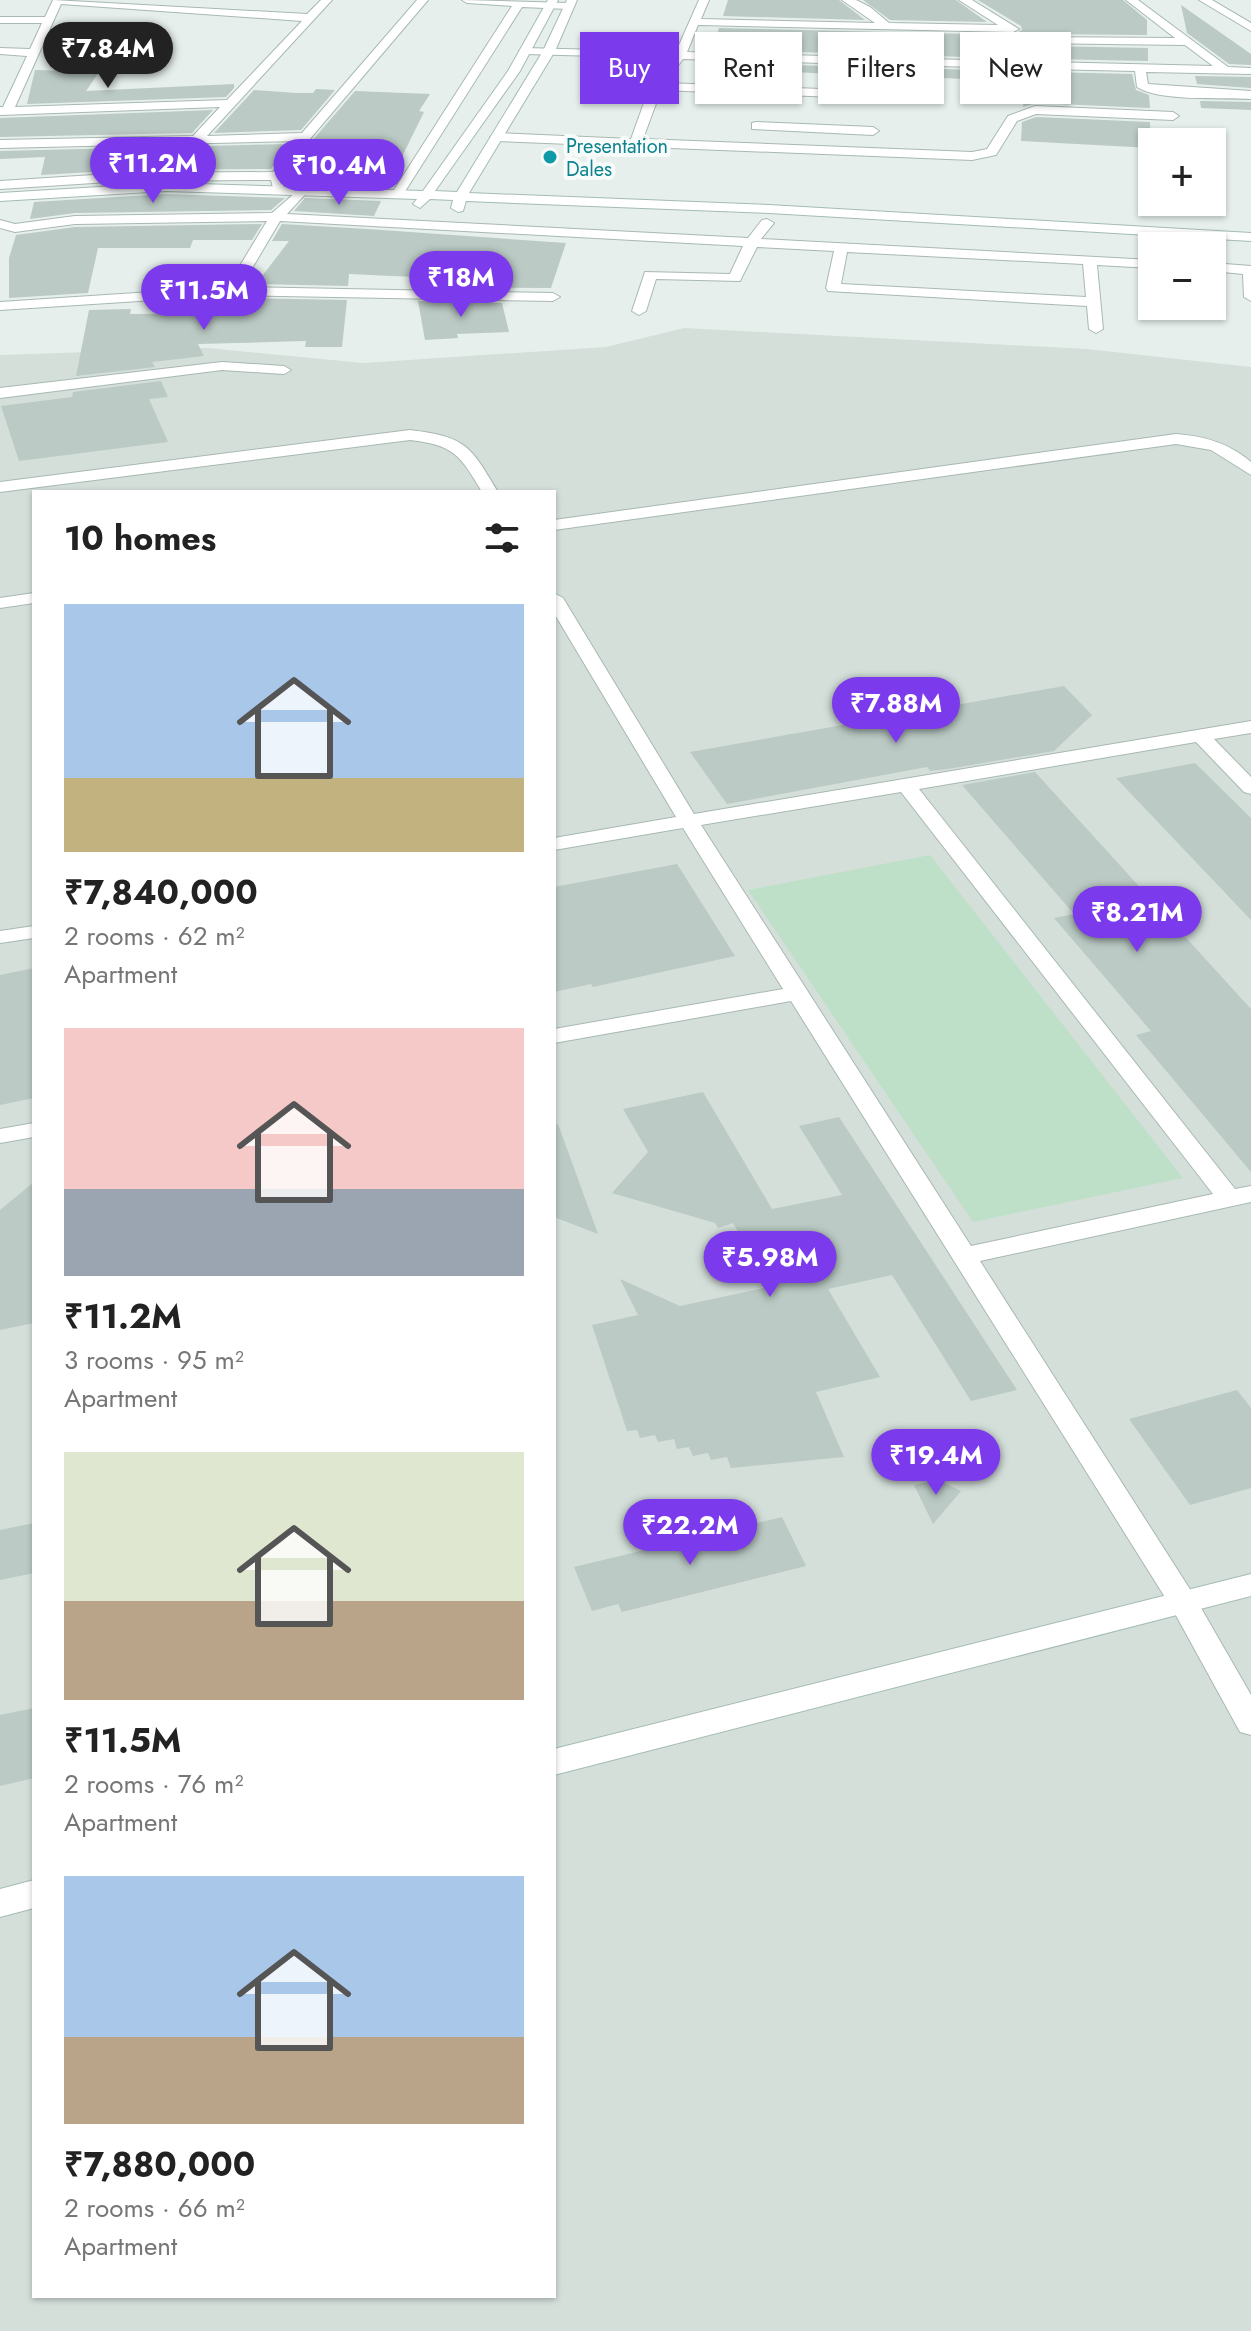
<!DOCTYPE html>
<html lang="en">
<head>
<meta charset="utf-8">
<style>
  body { margin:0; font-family:Jost,sans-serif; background:#f6f6f6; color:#222; height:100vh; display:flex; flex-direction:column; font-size:30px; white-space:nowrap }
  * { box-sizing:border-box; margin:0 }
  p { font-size:26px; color:#767676 }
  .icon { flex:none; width:44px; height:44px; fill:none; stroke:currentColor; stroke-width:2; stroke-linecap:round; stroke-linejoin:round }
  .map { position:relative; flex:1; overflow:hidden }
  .panel { position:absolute; left:32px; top:490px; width:524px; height:1808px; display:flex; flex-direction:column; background:#fff; border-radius:0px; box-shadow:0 2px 6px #0004 }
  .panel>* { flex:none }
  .banner { position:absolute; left:580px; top:32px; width:550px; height:72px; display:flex; gap:16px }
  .buttons { position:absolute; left:1138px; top:128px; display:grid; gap:16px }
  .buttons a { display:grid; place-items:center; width:88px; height:88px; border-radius:0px; background:#fff; box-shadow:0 2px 6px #0004; font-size:40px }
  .price { position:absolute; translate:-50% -68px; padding:0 18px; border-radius:28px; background:#7c3aed; color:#fff; font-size:26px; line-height:52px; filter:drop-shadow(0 2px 4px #0008) }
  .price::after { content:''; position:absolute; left:50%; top:48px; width:24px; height:18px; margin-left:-12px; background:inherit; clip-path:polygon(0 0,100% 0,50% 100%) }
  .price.on { background:#222; color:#fff }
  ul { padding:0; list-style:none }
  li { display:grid; align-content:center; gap:16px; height:424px; padding:0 32px }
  li span { display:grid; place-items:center; height:248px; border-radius:0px; color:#555 }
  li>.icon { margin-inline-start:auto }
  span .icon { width:144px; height:144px; fill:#fffc; stroke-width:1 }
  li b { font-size:34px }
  h2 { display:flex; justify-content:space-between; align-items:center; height:96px; padding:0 32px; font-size:34px }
  .chip { padding:0 28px; border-radius:0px; background:#fff; box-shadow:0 2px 6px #0004; font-size:28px; line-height:72px }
  .chip.on { background:#7c3aed; color:#fff }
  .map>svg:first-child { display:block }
  .built { fill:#d4dfda; fill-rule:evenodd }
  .green { fill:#bfe0c8 }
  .building { fill:#bbcac4 }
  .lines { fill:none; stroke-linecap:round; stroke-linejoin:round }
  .street-casing { stroke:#a8b8b2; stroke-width:2 }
  .secondary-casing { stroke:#a4bbb3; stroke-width:2 }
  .street { fill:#fff; fill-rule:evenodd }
  .secondary { fill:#fff; fill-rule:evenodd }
  .culture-dot { fill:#0f9aa8; stroke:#f7fbf9; stroke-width:3 }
  .labels { text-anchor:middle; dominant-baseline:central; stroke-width:8; stroke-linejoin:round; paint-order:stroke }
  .far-culture-label { font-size:20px; fill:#0d838f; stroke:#f7fbf9; text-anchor:start }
</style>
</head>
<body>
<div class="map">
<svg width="1251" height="2331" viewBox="0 0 1251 2331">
  <rect width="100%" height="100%" fill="#e6efeb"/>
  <path class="built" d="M684,328L1087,349L1251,367V2331H0V355L208,348L363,363L606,347ZM34,492H554V2296H34Z"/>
  <path class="green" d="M930,855L1183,1178L973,1222L748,890Z"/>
  <g class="building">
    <path d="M728,0H839L865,20L723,16Z"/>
    <path d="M863,0H956L987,22L890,20Z"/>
    <path d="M978,0H1123L1147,20V35L1029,34L1020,41L1031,46V59L698,49L701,40L715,41L719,28L1013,35L1022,30L1021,26Z"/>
    <path d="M1181,5L1251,54V65L1229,64L1187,33Z"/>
    <path d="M1045,46L1148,48V61L1049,59Z"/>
    <path d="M792,65L926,69L925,78L790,72Z"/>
    <path d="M944,69L1030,72L1024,98L1033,104L1023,107L1025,82L942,78Z"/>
    <path d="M35,70L99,72L86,91L234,84V88L226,97L27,104Z"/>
    <path d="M1048,72L1132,74L1136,90L1149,95L1150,108L1035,103L1042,98Z"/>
    <path d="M1195,76L1251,77V88L1197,84Z"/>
    <path d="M316,89L335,90L301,130L214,133L254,90L297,93H313Z"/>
    <path d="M355,91L430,94L419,111L424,112L387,187L286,184V177L311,142Z"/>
    <path d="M1200,101L1251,102V110L1201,108Z"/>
    <path d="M213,110L192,133L0,137V118Z"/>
    <path d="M1036,117L1150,122L1151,148L1021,141L1022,122Z"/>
    <path d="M290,144L271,169L125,170L41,175L45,157L0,159V151Z"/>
    <path d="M166,194L285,198L271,210L75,213L30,219L34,202Z"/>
    <path d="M305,198L381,201L374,216L294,211Z"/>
    <path d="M262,224L252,240H193L190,248H98L88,293L9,298V258L16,235L75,227Z"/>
    <path d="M282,224L367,229L566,243L551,288L416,287L414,277L349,274L348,286L256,284L289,241H272Z"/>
    <path d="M245,298L347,300L342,347H305L306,341L198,344L204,356L152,362L155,367L76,376L89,310L131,309L130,314L234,313Z"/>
    <path d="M418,301L502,303L509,332L457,334L458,338L425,340Z"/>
    <path d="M161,381L168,397L149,399L168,442L19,461L1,406L72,397L73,392Z"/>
    <path d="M1064,686L1092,715L1054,751L948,769L930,771L927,767L727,804L690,752Z"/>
    <path d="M1195,763L1251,818V920L1116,778Z"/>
    <path d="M1035,772L1251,1009V1172L1136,1035L1151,1031L1054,918L1074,914L962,785Z"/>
    <path d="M677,864L735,956L593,987L591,984L554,992V887Z"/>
    <path d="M34,968V1098L0,1105V975Z"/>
    <path d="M703,1092L772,1209L842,1195L799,1126L839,1117L1017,1390L971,1401L892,1275L828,1289L880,1377L816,1392L844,1457L731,1468L727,1457L711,1460L708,1453L693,1456L689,1447L677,1449L674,1439L658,1442L655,1435L640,1438L637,1430L627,1431L592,1325L638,1315L620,1279L680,1306L769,1287L733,1223L718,1228L715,1223L612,1193L648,1152L623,1109Z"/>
    <path d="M558,1124L598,1234L554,1217V1125Z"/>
    <path d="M34,1182V1323L0,1330V1210Z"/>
    <path d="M1237,1390L1251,1408V1488L1190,1505L1129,1419Z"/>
    <path d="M938,1480L961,1491L933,1524L914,1485Z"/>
    <path d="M782,1517L806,1566L622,1612L618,1604L592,1611L574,1567Z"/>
    <path d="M34,1523V1573L0,1580V1530Z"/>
    <path d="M34,1708V1778L0,1786V1715Z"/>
  </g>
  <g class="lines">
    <g class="street-casing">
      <g id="street">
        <path d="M53,0L307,14L321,0H332L207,136L302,133L417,0H428L309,140L283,176L284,192H274L271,180L125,181L0,189V181L125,173L273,172L296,141L0,148V140L193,136L220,107L0,115V107H3L27,56L0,54V48L30,49L42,23H0V17H45ZM61,4L302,21L227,100L15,107Z"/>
        <path d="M462,0L568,3L573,6L568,9L522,7L404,193L393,196L392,193L512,6L467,3Z"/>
        <path d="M699,0H709L701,19L875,23L842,0H856L870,7L889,23L998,25L959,0H972L1019,29L1013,32L698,25L687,52L1035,62L1032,49L1038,46L1044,49L1046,62L1213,66L1185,45L1029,43L1023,40L1029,37L1175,38L1126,0H1138L1228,67L1251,68V74L1146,72L1148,84L1251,91V99C1222,97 1160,102 1137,87L1135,71L1046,69L1039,97L1033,101L1027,97L1034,69L941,66L937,97L931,101L661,90L643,139L972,152L987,149L1008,116L1035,106L1173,112L1179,116L1173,120L1036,114L1017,121L996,155L972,160L496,141L490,137L496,133L631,139L650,86L671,58L525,54L519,51L525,48L676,52ZM683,59L929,66L926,93L665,83Z"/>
        <path d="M1199,0H1212L1251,23V31Z"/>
        <path d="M756,122L873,127L879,131L873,135L752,129V123Z"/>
        <path d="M303,186L309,190L287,214L748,238L762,220L767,219L774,223L761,239L1152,260V268L1097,265L1103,329L1096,333L1089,329L1087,306L828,291L826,288L834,251L757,247L740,281L656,279L646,311L639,315L632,311L645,272L730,274L743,246L280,221L241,287L553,293L560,297L553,301L232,295L0,310V302L227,287L267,221L75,224L15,232L0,228V220L15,224L75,216L272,213ZM847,252L1083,264L1086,297L841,284Z"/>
        <path d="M1212,263L1251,266V301L1244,297L1243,274L1212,271Z"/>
        <path d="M222,362L284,366L291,370L284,374L222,370L0,398V388Z"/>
        <path d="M410,430C466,437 470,445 498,492H482C460,455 454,445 410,440L0,492V482Z"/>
        <path d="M1176,434C1204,436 1229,443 1251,462V475L1211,450L1176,444L554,530V520Z"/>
        <path d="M34,593V603L0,608V598Z"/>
        <path d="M554,593L563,598L694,814L1251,721V733L1214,739L1251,777V794L1244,792L1196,742L919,789L1235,1189L1251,1186V1202L980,1261L1193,1594L1251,1695V1735L1240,1732L1173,1610L791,1001L554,1043V1029L783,989L683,828L554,850V838L676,817L554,613ZM901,792L1213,1194L971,1246L701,825Z"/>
        <path d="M34,926V938L0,943V931Z"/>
        <path d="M34,1123V1137L0,1143V1129Z"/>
      </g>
    </g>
    <g class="secondary-casing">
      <g id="secondary">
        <path d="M548,0H558L520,71L435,191L457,192L543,51L567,0H577L555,51L469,193L769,205L1251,233V241L769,213L466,201L463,211L458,212L451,208L453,200L430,199L420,208L413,204L417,199L166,191L0,201V193L166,183L423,191L508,71Z"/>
        <path d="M1251,1574V1596L554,1775V1749Z"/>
        <path d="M34,1880V1908L0,1917V1889Z"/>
      </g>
    </g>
    <use href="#street" class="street"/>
    <use href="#secondary" class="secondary"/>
  </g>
  <circle class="culture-dot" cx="550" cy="157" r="8"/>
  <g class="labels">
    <g class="far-culture-label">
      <text x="566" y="146">Presentation<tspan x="566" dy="23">Dales</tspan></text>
    </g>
  </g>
</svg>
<div class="buttons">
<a>+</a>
<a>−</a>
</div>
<b class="price on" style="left:108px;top:90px">₹7.84M</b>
<b class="price" style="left:153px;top:205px">₹11.2M</b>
<b class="price" style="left:339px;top:207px">₹10.4M</b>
<b class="price" style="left:461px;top:319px">₹18M</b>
<b class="price" style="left:204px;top:332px">₹11.5M</b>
<b class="price" style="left:896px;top:745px">₹7.88M</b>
<b class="price" style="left:1137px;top:954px">₹8.21M</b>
<b class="price" style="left:770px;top:1299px">₹5.98M</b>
<b class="price" style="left:936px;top:1497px">₹19.4M</b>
<b class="price" style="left:690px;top:1567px">₹22.2M</b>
<div class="banner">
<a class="chip on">Buy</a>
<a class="chip">Rent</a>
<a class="chip">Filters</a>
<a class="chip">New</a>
</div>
<section class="panel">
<h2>10 homes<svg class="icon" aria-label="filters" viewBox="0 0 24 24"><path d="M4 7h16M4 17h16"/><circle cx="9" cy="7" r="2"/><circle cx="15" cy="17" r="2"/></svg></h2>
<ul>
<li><span style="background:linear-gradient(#a9c7e8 70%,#c2b280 0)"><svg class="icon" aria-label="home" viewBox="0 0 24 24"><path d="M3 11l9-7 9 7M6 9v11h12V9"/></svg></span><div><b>₹7,840,000</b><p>2 rooms · 62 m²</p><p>Apartment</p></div></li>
<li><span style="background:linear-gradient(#f6c9c9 65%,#9aa5b1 0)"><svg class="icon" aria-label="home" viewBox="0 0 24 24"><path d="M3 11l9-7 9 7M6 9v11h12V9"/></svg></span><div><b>₹11.2M</b><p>3 rooms · 95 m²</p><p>Apartment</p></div></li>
<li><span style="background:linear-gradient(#dfe7d0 60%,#b9a48a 0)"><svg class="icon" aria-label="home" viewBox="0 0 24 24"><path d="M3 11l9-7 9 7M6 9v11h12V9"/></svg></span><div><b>₹11.5M</b><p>2 rooms · 76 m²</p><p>Apartment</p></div></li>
<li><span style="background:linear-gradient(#a9c7e8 65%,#b9a48a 0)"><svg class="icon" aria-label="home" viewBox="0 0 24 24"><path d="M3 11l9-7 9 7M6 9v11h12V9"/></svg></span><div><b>₹7,880,000</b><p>2 rooms · 66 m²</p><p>Apartment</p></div></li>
</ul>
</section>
</div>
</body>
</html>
